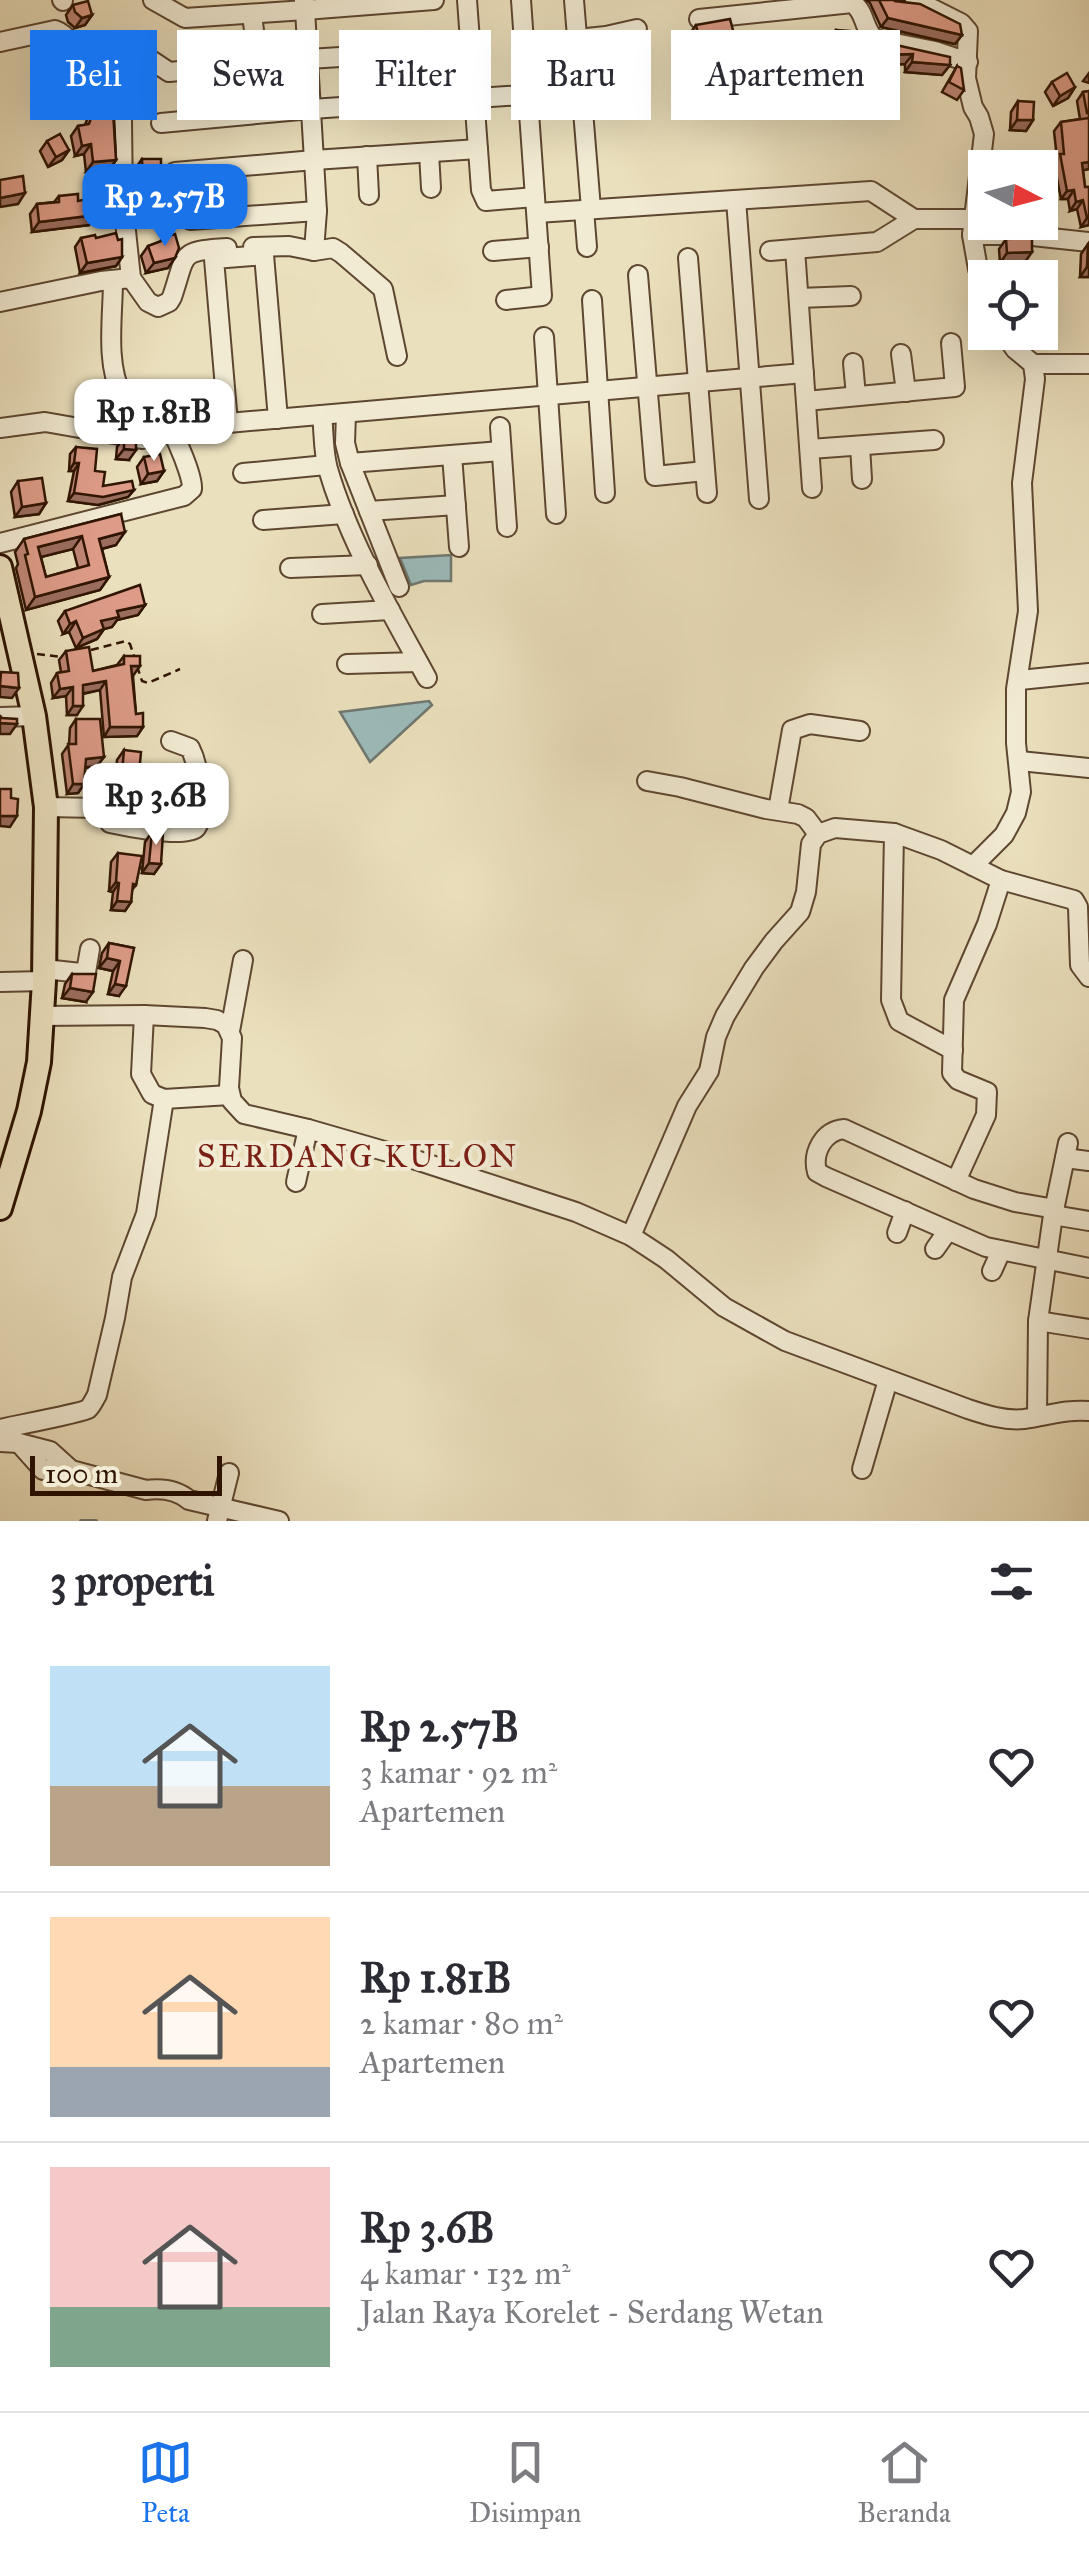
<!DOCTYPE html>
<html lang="id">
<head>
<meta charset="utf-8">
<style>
  body { margin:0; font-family:"IM FELL Great Primer",serif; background:#f7f7f7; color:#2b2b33; height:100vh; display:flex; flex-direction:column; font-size:38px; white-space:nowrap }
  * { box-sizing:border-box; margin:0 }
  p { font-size:32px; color:#7c7c81 }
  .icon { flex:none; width:55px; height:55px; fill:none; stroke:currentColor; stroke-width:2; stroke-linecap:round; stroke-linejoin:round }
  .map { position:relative; height:1521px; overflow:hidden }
  .panel { display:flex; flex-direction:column; background:#fff; flex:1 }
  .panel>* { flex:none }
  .guide { position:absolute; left:30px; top:30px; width:1030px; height:90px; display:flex; gap:20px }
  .needle { width:65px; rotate:96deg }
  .fabs { position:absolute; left:968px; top:150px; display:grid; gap:20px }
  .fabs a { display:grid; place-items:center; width:90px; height:90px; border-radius:0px; background:#fff; box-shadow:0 10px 40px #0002; font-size:50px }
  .scale { position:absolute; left:30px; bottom:25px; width:192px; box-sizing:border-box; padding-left:10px; border:5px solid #2f1402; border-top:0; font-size:28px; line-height:35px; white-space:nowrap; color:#2f1402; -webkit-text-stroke:8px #f2ebd4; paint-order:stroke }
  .price { position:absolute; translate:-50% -85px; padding:0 22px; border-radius:20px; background:#fff; color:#222; font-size:32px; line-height:65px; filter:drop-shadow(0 2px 5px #0008) }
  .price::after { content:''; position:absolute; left:50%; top:60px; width:30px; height:22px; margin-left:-15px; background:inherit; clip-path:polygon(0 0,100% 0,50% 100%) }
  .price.current { background:#1a73e8; color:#fff }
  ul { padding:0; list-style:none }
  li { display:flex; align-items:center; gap:30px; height:250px; padding:0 50px }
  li+li { border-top:2px solid #e1e1e2 }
  li span { display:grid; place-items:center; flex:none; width:280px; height:200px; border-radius:0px; color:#555 }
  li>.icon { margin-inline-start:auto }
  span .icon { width:120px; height:120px; fill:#fffc; stroke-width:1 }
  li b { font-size:42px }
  h2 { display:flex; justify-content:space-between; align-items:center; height:120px; padding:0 50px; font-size:42px }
  .tag { padding:0 35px; border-radius:0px; background:#fff; box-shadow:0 10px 40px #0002; font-size:35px; line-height:90px }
  .tag.current { background:#1a73e8; color:#fff }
  .menu { display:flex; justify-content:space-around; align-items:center; height:140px; border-top:2px solid #e1e1e2; background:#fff; font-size:28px; color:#7c7c81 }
  .menu a { display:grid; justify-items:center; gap:5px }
  .menu .current { color:#1a73e8 }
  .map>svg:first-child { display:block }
  .water { fill:#9cbbbb; stroke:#707871; stroke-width:2.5 }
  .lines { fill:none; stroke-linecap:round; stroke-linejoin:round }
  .stream { stroke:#707871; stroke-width:4 }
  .minor-casing { stroke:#5e4731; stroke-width:22 }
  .major-casing { stroke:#2f1402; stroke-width:28 }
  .path { stroke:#2f1402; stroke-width:2.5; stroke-dasharray:8 5; stroke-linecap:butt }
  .minor { stroke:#f2ebd4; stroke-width:18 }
  .major { stroke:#ebe0bd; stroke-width:22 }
  .wall { fill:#bf8675; stroke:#2f1402; stroke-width:2.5; fill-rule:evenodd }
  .shaded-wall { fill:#9b6d5f; stroke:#2f1402; stroke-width:2.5 }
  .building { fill:#de9c88; stroke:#2f1402; stroke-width:2.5; fill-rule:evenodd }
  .labels { text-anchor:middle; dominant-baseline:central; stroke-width:8; stroke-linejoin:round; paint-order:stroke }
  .quarter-label { font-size:32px; letter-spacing:2.5px; fill:#7a1f14; stroke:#f2ebd4 }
</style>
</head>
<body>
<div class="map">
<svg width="1089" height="1521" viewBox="0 0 1089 1521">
  <rect width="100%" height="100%" fill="#ebe0bd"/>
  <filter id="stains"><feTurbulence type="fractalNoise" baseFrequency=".002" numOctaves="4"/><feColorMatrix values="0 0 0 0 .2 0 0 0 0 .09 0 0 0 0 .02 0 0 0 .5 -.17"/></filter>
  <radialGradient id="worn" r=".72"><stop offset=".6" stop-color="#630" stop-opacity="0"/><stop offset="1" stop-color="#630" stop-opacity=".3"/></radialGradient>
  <g class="water">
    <path d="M451,555V581H424L411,585L400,558Z"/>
    <path d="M429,701L432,705L370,762L340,712Z"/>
  </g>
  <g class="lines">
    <path class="stream" d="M81,1521H96"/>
    <g class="minor-casing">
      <g id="minor">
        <path d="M62,0L63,1"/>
        <path d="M153,0L185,18L305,10L317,211L314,251"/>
        <path d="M304,0L305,10L434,0"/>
        <path d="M467,0L481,190L486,201L535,197"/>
        <path d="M574,0L591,209"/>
        <path d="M915,0L961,23L968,31L966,78L973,107L979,117L984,134L972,235L978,269L985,292"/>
        <path d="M252,14L258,64"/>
        <path d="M699,19L852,3C866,11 863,30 875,39L935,51L968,62"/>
        <path d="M577,39L606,36L637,29"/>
        <path d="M0,42L55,30C73,36 77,59 84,76"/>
        <path d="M130,46L169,72L308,59L470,49"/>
        <path d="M229,66L233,116"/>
        <path d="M583,107L622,104"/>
        <path d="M122,120L123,203L131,278"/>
        <path d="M161,123L311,109L582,91"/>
        <path d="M429,153L431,188"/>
        <path d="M367,156L369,195"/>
        <path d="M175,172L314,160L478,149"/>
        <path d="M736,200L759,499"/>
        <path d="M584,210L587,247"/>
        <path d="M537,213L871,191L914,219"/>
        <path d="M190,220L317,211"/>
        <path d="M972,235H1023L1089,242"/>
        <path d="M253,247L289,246L314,251L333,248L341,253L383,289L397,356"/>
        <path d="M795,249L812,488"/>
        <path d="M493,251L539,247"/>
        <path d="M770,251L877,242L914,219H974"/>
        <path d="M688,258L707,493"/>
        <path d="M638,275L655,476L705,471"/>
        <path d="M799,298L851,296"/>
        <path d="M506,300L542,296L521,0"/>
        <path d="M592,300L605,493"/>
        <path d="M0,302L101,281L131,278L148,302L158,307L169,302L172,297C187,253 178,251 227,248"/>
        <path d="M544,337L556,514"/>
        <path d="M901,354L906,392"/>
        <path d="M853,363L856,396"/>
        <path d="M1033,364H1089"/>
        <path d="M806,401L955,387L951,343"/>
        <path d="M346,413L345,443L350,463L399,587"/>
        <path d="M322,415C324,432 323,452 328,469C349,541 391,612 427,678"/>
        <path d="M278,419L264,255L214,259L228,423L804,373"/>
        <path d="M500,427L507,527"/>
        <path d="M0,428L45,422L142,439L155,437L171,429"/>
        <path d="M860,446L862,479"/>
        <path d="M810,449L934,440"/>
        <path d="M452,455L459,547"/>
        <path d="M350,463L501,451"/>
        <path d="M243,473L326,465"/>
        <path d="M369,511L456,505"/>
        <path d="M263,520L344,514"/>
        <path d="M0,543L184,496L192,489C193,474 167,413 153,404C145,399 132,398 122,396C105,362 113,317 113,280"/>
        <path d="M290,568L368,565"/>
        <path d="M322,614L390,610"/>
        <path d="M347,664L418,662"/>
        <path d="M1020,680L1089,673"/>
        <path d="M0,717L34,716"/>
        <path d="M1020,761L1089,768"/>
        <path d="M647,781L680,787L766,809L798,814L806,818L818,834"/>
        <path d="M46,807L98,808L103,809L110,823C128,827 172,835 188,831C198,829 196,828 200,820C200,796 201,770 190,748L171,741"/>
        <path d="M778,810L792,730L810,724L860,731"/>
        <path d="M894,833L891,1000L899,1021L953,1050"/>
        <path d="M973,866L1004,835L1016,813L1021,792L1016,743V689L1028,611L1022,483L1035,379L1033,364L1015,349L1003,332"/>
        <path d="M44,969L81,973L86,972L90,949"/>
        <path d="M0,982L44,981"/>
        <path d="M144,1015L141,1074L152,1094L164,1099L230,1095"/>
        <path d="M41,1016L144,1015L205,1018L217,1020L226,1025L232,1038L229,1088L232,1101L244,1114L308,1129L419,1161L576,1212L631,1236L666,1259L724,1307L785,1341L968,1409C986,1415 1005,1421 1024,1419C1047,1416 1066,1409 1089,1411"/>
        <path d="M230,1031L243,960"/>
        <path d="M1065,1158L1089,1161"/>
        <path d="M956,1181L986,1115L987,1092L958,1080L952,1073L954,1000L987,924L1001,880"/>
        <path d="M296,1182L308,1129"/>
        <path d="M1055,1209L1015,1202L974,1189L844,1129C823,1131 812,1153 817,1172L826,1177L986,1247L1089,1268"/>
        <path d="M1053,1215L1089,1221"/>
        <path d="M897,1233L905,1211"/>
        <path d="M631,1236L687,1106L709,1071L716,1037L725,1016L754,968L774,941L800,912L806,892L811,844L818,834L835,828L894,833L941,850L1001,880L1074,900L1078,907L1080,965L1089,977"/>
        <path d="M935,1249L947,1232"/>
        <path d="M992,1271L1001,1251"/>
        <path d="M1038,1321L1089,1329"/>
        <path d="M1037,1416L1038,1321L1053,1215L1068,1143"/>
        <path d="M0,1429C12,1426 82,1413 88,1409C92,1405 94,1400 97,1395L115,1318L122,1277L146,1214L164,1099"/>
        <path d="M0,1442L19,1443L50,1451L71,1470"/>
        <path d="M19,1443L43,1470H71L146,1490C161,1488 177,1490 189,1500L279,1521"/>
        <path d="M862,1469L888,1380"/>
        <path d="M217,1521L229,1473"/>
      </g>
    </g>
    <g class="major-casing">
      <path id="major" d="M0,567L34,716L46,807L44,981L39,1062L29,1111L0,1208"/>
    </g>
    <g class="path">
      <path d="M91,650L126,641L130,644L135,659"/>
      <path d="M37,654L63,657"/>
      <path d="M137,666L142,681L148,683L180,669"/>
    </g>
    <use href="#minor" class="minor"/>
    <use href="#major" class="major"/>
  </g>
  <g class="wall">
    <path d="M866,0H904L903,2L962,35L955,44L881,27L870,3Z"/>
    <path d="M73,5L92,15L85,25L75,28L68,22L66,15Z"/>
    <path d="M696,25L734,34L727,44L693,53L689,35Z"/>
    <path d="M836,30L848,42L850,84L844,94L825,90L828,76L824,75L825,51L829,45V40Z"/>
    <path d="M878,41L950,65L942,75L905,72V64L872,65L871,51Z"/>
    <path d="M957,66L964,90L957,100L942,92Z"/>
    <path d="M1052,82L1075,87L1068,98L1053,106L1045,92Z"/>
    <path d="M91,87L118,105L117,112L114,117L116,160L109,170L86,172L84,154L75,156L71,136L78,126L85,125L89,114L78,109L84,97Z"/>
    <path d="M1089,91V169L1083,170L1085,187H1089V225L1081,227L1077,209L1070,211L1068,199H1061L1054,163L1057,159L1054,131L1061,122L1080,119L1077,101L1083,92Z"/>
    <path d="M1018,101L1033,120L1026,131L1010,130L1011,112Z"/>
    <path d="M47,141L69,150L62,160L48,167L40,151Z"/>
    <path d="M1002,154L1016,168H995V164Z"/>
    <path d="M142,159L161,185L165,213L150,215L144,223L138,224L135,169Z"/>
    <path d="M59,196L78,201L96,215L89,225L32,232L30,214L37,204L54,202Z"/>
    <path d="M163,237L168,268L146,273L141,256L148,246L160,242Z"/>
    <path d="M81,238H96L122,257L116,266L80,273L75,247Z"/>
    <path d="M1006,239L1025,262L1000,263L999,249Z"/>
    <path d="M1088,244L1089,277H1080L1081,254Z"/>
    <path d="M124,437L129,460L116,459L117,447Z"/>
    <path d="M76,447L95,471L103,486L134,490L128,497L98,505L68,501L74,471H69L70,454Z"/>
    <path d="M144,457L164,471L157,481L141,484L137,467Z"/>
    <path d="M18,481L46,503L39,514L15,517L11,492Z"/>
    <path d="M121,514L116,545L102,549L109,577L100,590L26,610L16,568L18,564L15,552L24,539ZM73,549L78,568L46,577L41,557Z"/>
    <path d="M145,605L138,615L117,620L112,627L104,629L97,639L76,648L69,632L63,634L58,621L65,611Z"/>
    <path d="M66,651L93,671L117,665L124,656L133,676L136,714L143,727L137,736L104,737L100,690L83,694L77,715H67L66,696L53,698L51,683L57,673L61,672L59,660Z"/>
    <path d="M76,719L104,757L97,766L85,768L84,784L78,793L67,794L62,754L69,744L70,728Z"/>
    <path d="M124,750L132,784L115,782L117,760Z"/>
    <path d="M152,832L161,864L154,874L142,873L145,842Z"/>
    <path d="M118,853L141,867L138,871L136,885L132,890L131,902L125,911L111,910L113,892L109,891L111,862Z"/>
    <path d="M109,943L134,948L119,996L108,994L113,971L99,968L102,953Z"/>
    <path d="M72,974L86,1002L62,998L65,984Z"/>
  </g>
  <g class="shaded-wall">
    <path d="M92,15L85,25L75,28L82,18Z"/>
    <path d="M888,18L962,35L955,44L881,27Z"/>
    <path d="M734,34L727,44L693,53L700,42Z"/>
    <path d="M913,54L905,64L872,65L879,55Z"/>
    <path d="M912,62L950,65L942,75L905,72Z"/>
    <path d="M831,66H835L828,76L824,75Z"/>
    <path d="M1089,73V83L1083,81Z"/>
    <path d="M832,81L850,84L844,94L825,90Z"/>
    <path d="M1075,87L1068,98L1053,106L1060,96Z"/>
    <path d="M1017,120H1033L1026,131L1010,130Z"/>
    <path d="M91,144L84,154L75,156L82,146Z"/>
    <path d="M69,150L62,160L48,167L56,157Z"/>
    <path d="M116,160L109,170L86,172L93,162Z"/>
    <path d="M1089,162V169L1076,172L1082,163Z"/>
    <path d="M1074,190L1068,199H1061L1067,191Z"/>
    <path d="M25,193L18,204L0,207V198Z"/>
    <path d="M1083,200L1077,209L1070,211L1076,202Z"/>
    <path d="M172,204L165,213L150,215L144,223L138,224L150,207Z"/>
    <path d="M96,215L89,225L32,232L39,222Z"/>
    <path d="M1089,217V225L1081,227L1087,218Z"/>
    <path d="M1032,252L1025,262L1000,263L1007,253Z"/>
    <path d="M122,257L116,266L80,273L87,263Z"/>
    <path d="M175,258L168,268L146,273L154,263Z"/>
    <path d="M1087,267H1089V277H1080Z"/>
    <path d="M1050,287L1043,297H1040V288Z"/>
    <path d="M124,449L136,450L129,460L116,459Z"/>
    <path d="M74,463H79L74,471H69Z"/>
    <path d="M164,471L157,481L141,484L148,474Z"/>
    <path d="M134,490L128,497L98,505L68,501L74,493Z"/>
    <path d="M46,503L39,514L15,517L22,507Z"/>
    <path d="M125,532L116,545L90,552L99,539Z"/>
    <path d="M82,536L73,549L29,560L38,547Z"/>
    <path d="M109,577L100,590L26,610L35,597Z"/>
    <path d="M145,605L138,615L117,620L112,627L104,629L97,639L76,648L83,638L101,621L117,611Z"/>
    <path d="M76,621L69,632L63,634L70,624Z"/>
    <path d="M131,666H140L133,676L125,675Z"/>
    <path d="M106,681L100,690L76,695L83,685Z"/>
    <path d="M0,686L19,688L12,698L0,697Z"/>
    <path d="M73,687L66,696L53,698L60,689Z"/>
    <path d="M73,706H83L77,715H67Z"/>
    <path d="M0,723L17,724L10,734H0Z"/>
    <path d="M110,727H143L137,736L104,737Z"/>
    <path d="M104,757L97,766L79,768L86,759Z"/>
    <path d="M122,772L139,774L132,784L115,782Z"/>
    <path d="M73,784H84L78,793L67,794Z"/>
    <path d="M0,816H17L10,827L0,826Z"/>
    <path d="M149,863L161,864L154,874L142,873Z"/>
    <path d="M116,882L119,883L113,892L109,891Z"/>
    <path d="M117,901L131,902L125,911L111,910Z"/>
    <path d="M107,958L120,961L113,971L99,968Z"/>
    <path d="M115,984L126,986L119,996L108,994Z"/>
    <path d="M70,988L93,992L86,1002L62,998Z"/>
  </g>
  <g class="building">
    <path d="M879,0H897L894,1L920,4L960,24L962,35L888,18Z"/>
    <path d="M88,1L92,15L82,18L75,12L73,5Z"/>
    <path d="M730,19L734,34L700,42L696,25Z"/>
    <path d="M836,30L849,31L848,42L854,43L850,84L832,81L835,66H831V41L835,42Z"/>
    <path d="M878,41L950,57V65L912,62L913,54L879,55Z"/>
    <path d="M957,66L961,68L964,90L949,82Z"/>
    <path d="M1067,73L1075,87L1060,96L1052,82Z"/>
    <path d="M91,87L122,100L118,105L117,112L113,111L116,160L93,162L91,144L82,146L78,126L89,124L96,104L85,99Z"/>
    <path d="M1089,91V113H1087L1083,92Z"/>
    <path d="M1018,101L1034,102L1033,120H1017Z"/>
    <path d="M1089,118V162L1082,163L1085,187H1089V217L1087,218L1083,200L1076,202L1074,190L1067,191L1060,154H1064L1061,122Z"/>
    <path d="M60,134L69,150L56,157L47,141Z"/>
    <path d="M1002,154H1015L1016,168H1003Z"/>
    <path d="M142,159H161V185L169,184L172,204L150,207L151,214L144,215Z"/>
    <path d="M23,176L25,193L0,198V180Z"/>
    <path d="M78,194V201L92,198L96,215L39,222L37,204L59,202V196Z"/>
    <path d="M116,233L118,240L122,239V257L87,263L81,238L95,235L96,238Z"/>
    <path d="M175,234L179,248L175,258L154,263L148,246L164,240L163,237Z"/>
    <path d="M1032,238V252L1007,253L1006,239Z"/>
    <path d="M1088,244H1089V267H1087Z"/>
    <path d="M1049,277L1050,287L1040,288V278Z"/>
    <path d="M124,437L136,439V450L124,449Z"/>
    <path d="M76,447L97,449L95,471L105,472L103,486L132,481L134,490L103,497L74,493L79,463H74Z"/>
    <path d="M160,454L164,471L148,474L144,457Z"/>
    <path d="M42,478L46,503L22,507L18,481Z"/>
    <path d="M121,514L125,532L99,539L109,577L35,597L25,555L28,554L24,539ZM82,536L89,565L46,577L38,547Z"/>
    <path d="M140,585L145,605L117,611L119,617L101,621L104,629L83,638L76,621L70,624L65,611Z"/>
    <path d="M89,647L93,671L124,664V656H140V666H131L136,714L143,713V727H110L106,681L83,685V706H73V687L60,689L57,673L69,671L66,651Z"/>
    <path d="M1,672L18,673L19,688L0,686Z"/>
    <path d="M0,716L2,718L17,719V724L0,723Z"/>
    <path d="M76,719H100L104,757L86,759L84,784H73L68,744H76Z"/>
    <path d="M124,750L141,752L139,774L122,772Z"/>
    <path d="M0,789H11V798L18,799L17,816H0Z"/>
    <path d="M152,832L163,833L161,864L149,863Z"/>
    <path d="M118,853L142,856L136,885L133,884L131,902L117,901L119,883L116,882Z"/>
    <path d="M109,943L134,948L126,986L115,984L120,961L107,958Z"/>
    <path d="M72,974H96L93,992L70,988Z"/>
  </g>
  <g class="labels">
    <g class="quarter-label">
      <text x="358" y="1156">SERDANG KULON</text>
    </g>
  </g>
  <rect width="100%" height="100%" filter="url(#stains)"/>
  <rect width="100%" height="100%" fill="url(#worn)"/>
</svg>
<div class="fabs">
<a><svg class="needle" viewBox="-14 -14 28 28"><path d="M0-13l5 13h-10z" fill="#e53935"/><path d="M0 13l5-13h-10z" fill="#7c7c81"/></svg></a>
<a><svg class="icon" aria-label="locate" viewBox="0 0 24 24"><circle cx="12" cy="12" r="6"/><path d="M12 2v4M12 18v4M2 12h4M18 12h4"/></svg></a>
</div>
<div class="scale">100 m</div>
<b class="price current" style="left:165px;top:249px">Rp 2.57B</b>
<b class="price" style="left:154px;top:464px">Rp 1.81B</b>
<b class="price" style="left:156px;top:848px">Rp 3.6B</b>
<div class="guide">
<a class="tag current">Beli</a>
<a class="tag">Sewa</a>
<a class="tag">Filter</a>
<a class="tag">Baru</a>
<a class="tag">Apartemen</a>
</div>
</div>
<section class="panel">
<h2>3 properti<svg class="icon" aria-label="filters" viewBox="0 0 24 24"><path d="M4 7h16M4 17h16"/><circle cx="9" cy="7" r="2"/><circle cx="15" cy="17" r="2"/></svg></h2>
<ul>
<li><span style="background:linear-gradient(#bfe0f5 60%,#b9a48a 0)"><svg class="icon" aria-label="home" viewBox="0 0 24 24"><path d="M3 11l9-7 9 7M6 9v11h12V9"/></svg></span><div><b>Rp 2.57B</b><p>3 kamar · 92 m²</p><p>Apartemen</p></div><svg class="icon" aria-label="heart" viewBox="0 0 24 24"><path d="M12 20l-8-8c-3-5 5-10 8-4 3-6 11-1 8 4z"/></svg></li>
<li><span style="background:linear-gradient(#ffd9b3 75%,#9aa5b1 0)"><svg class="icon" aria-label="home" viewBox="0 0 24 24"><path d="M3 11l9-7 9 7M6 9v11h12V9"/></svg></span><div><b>Rp 1.81B</b><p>2 kamar · 80 m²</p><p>Apartemen</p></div><svg class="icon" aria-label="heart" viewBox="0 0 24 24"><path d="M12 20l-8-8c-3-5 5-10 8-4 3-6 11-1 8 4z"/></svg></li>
<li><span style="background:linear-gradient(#f6c9c9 70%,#7fa58c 0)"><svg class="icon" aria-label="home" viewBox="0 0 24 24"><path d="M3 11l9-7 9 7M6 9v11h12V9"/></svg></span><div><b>Rp 3.6B</b><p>4 kamar · 132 m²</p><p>Jalan Raya Korelet - Serdang Wetan</p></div><svg class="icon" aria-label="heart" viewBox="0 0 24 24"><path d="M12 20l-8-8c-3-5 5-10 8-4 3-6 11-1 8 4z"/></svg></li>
</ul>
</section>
<nav class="menu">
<a class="current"><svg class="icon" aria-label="map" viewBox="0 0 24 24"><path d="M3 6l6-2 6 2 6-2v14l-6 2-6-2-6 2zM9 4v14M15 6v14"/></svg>Peta</a>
<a><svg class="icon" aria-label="saved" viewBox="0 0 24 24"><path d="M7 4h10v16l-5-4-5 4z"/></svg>Disimpan</a>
<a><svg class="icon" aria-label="home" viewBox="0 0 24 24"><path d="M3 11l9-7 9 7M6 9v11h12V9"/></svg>Beranda</a>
</nav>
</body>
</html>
